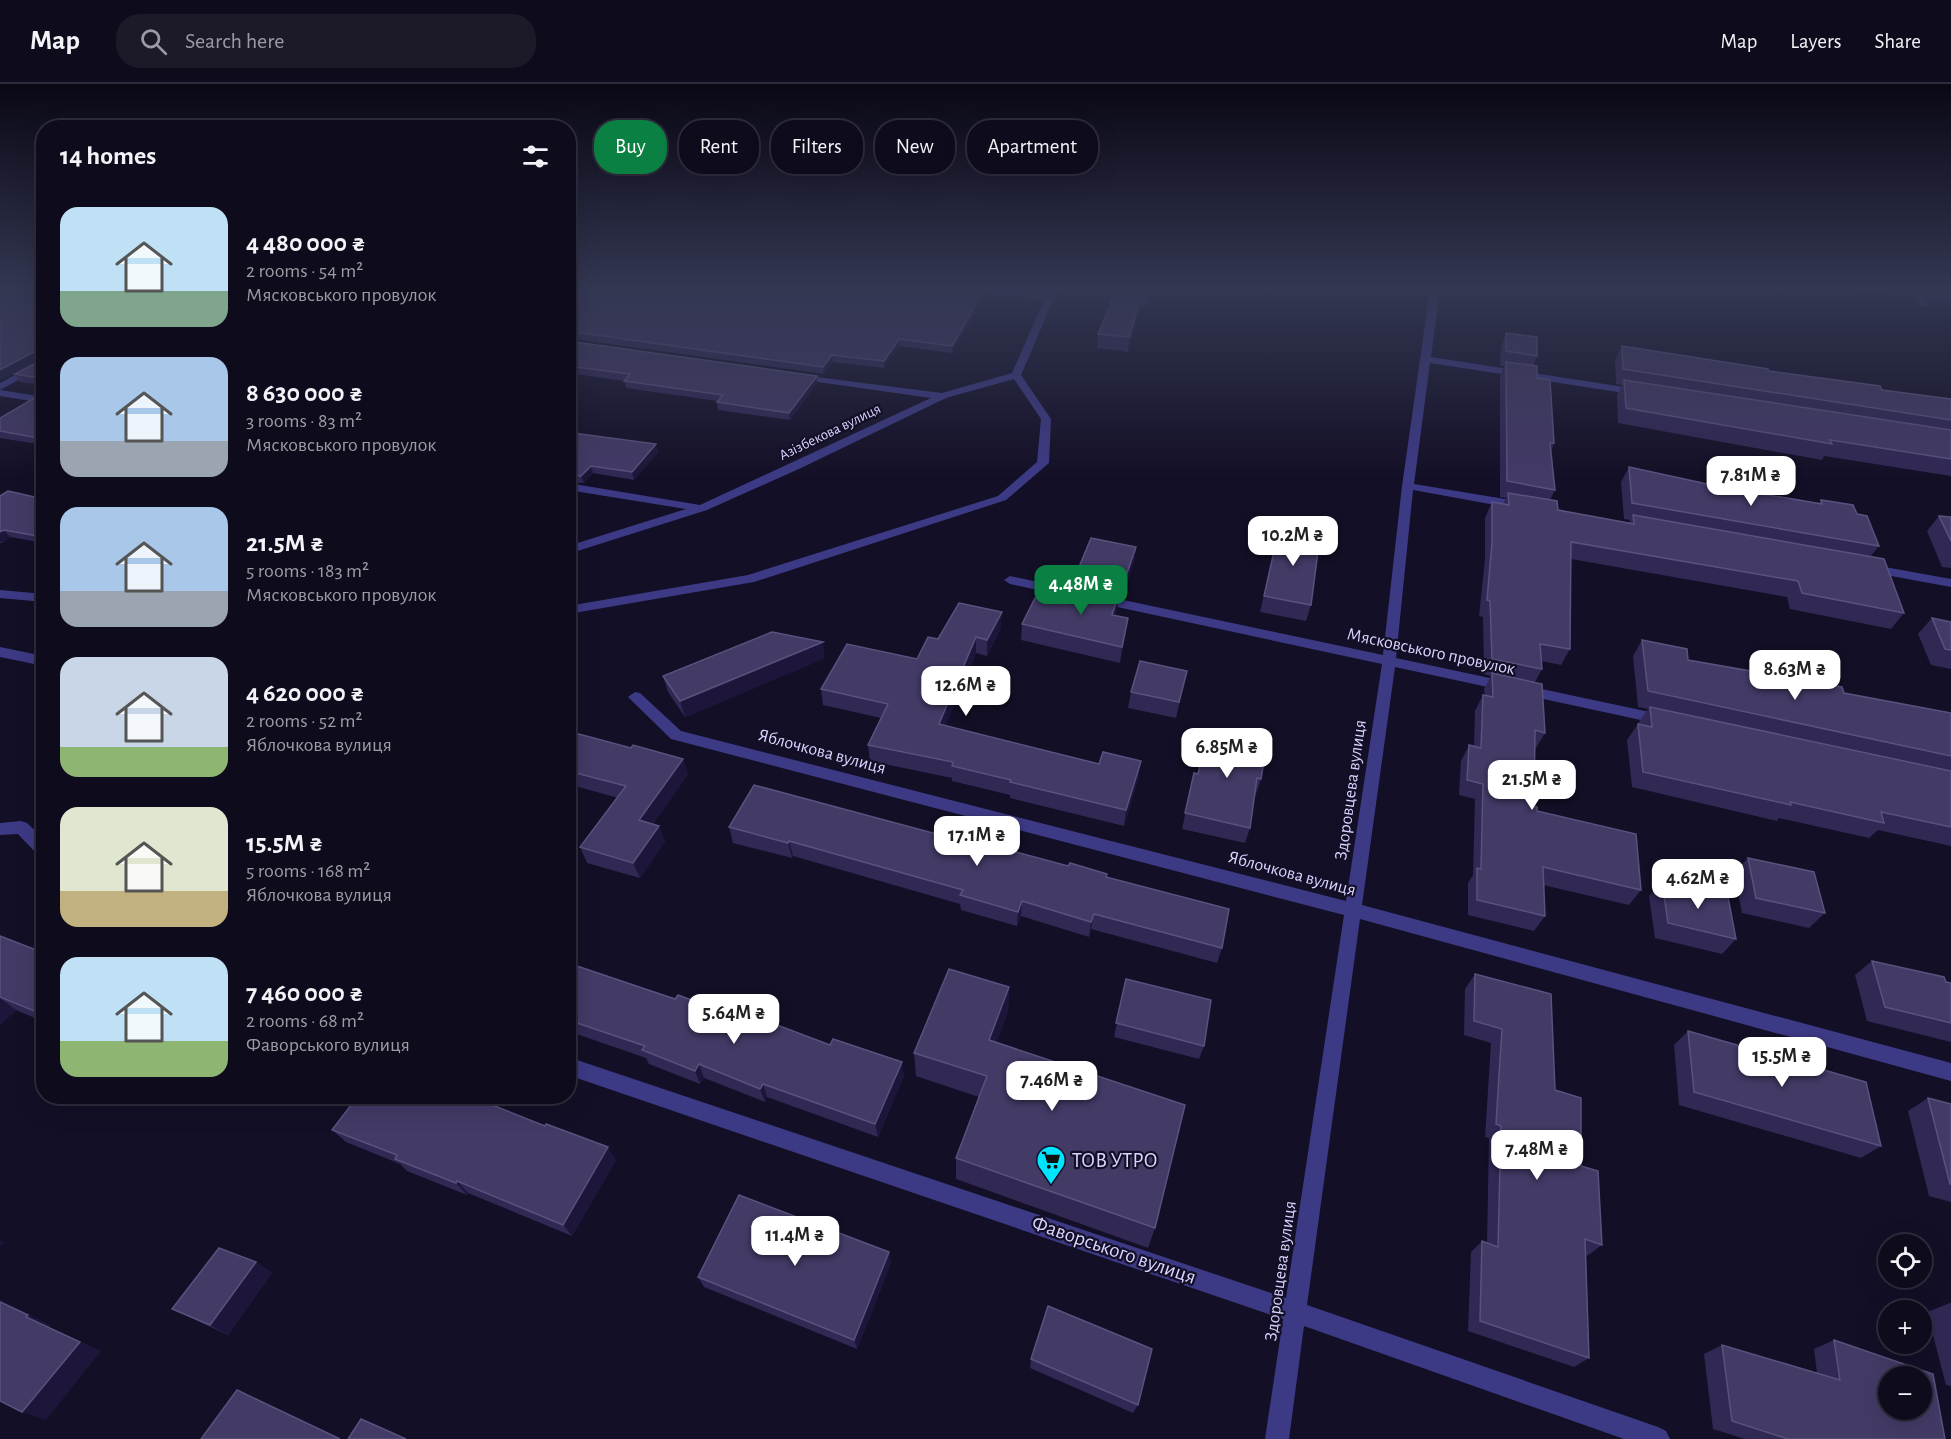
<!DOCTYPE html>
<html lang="en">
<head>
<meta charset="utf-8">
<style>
  body { margin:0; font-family:"Alegreya Sans",sans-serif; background:#1c1929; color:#f1f3f6; height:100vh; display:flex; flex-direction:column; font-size:22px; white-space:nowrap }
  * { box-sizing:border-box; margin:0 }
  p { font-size:20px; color:#9b9ba3 }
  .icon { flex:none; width:33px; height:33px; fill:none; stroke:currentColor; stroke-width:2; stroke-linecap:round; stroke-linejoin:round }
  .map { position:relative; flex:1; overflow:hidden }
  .details { position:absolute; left:36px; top:36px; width:540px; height:984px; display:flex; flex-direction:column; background:#0e0b1c; border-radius:24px; box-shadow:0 6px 24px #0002,0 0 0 2px #2e2b3b }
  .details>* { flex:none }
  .hud { position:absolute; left:594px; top:36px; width:570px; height:54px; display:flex; gap:12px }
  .fabs { position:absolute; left:1878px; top:1150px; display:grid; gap:12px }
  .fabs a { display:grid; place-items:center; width:54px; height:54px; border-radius:50%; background:#0e0b1c; box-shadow:0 6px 24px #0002,0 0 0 2px #2e2b3b; font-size:30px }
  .price { position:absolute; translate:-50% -51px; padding:0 14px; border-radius:12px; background:#fff; color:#222; font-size:20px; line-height:39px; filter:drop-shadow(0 2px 3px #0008) }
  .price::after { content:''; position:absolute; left:50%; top:36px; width:18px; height:14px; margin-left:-9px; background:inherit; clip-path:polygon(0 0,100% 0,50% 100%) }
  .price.selected { background:#0b8043; color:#fff }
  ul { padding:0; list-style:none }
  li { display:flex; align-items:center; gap:18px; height:150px; padding:0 24px }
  li span { display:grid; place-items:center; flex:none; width:168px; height:120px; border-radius:18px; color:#555 }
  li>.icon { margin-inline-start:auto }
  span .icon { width:72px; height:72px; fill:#fffc; stroke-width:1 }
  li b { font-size:26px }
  h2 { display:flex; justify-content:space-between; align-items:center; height:72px; padding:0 24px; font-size:26px }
  .chip { padding:0 21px; border-radius:24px; background:#0e0b1c; box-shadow:0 6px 24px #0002,0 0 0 2px #2e2b3b; font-size:21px; line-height:54px }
  .chip.selected { background:#0b8043; color:#fff }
  header { display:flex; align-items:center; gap:36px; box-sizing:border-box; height:84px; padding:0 30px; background:#0e0b1c; border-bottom:2px solid #2e2b3b }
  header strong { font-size:28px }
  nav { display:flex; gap:33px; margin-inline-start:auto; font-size:21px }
  .search { width:420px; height:54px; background:#1c1929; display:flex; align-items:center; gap:15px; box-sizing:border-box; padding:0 21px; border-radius:24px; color:#9b9ba3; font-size:22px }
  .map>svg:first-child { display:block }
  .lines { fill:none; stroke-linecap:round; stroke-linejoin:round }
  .minor { fill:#3d3a85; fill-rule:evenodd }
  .wall { fill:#312854 }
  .shaded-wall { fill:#1d163a }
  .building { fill:#433a66; stroke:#5a527e; stroke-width:1.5; fill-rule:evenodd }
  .labels { text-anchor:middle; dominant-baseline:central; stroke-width:4.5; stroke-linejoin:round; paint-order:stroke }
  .far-street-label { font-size:15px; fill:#d9d4ff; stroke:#130f26 }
  .street-label { font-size:18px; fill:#d9d4ff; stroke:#130f26 }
  .near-poi-label { font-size:21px; fill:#d9d4ff; stroke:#130f26; text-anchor:start }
  .near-street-label { font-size:21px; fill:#d9d4ff; stroke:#130f26 }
</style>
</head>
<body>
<header>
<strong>Map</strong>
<div class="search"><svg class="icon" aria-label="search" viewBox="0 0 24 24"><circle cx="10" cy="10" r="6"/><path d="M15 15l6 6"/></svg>Search here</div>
<nav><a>Map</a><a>Layers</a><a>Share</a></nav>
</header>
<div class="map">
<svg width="1951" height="1355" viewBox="0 0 1951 1355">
  <rect width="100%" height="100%" fill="#130f26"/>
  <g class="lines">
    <g class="minor">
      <path d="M969,205H993L1046,211L1049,205H1058L1021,291L1051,335L1049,379L1006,416L754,498L568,530V522L748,491L998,412L1037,378L1041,335L1014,295L946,314L801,384L707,426L568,470V462L686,425L568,406V399L700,421L931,314L797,295L792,292L793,290L942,309L1012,289L1044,216L974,208Z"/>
      <path d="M1430,205H1440L1431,273L1637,305L1642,308L1637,311L1430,279L1414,400L1523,418L1529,422L1523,426L1413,406L1396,574L1664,631L1671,636L1664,641L1395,583L1362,821L1951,979V997L1360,835L1307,1221L1658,1343L1666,1347L1670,1355H1624L1304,1242L1289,1355H1265L1283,1235L568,991V973L1286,1214L1344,831L671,655L628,613L635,608L640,609L681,647L1346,817L1382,580L1010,500L1004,496L1010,492L1383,571L1402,402Z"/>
      <path d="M1909,205H1917L1928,220L1926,222H1920Z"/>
      <path d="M44,275V282L0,306L44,313V319L0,312V299Z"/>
      <path d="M1868,480L1951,495V503L1864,487L1862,484Z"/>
      <path d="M0,506L44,510V518L0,514Z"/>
      <path d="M0,563L44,572V582L0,573Z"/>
      <path d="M21,737L27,739L44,755V772L38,771L18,750L0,751V739Z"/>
    </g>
  </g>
  <g class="wall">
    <path d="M0,205H44V301L20,298L15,290L40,277V275L3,295L0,294Z"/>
    <path d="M568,205H985V212L952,269L899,262L884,284L833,278L824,290L568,254Z"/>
    <path d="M1117,205H1154L1147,223L1141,222L1128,268L1097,264L1098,250Z"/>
    <path d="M1854,205H1916V206L1911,213L1855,206Z"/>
    <path d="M1919,205H1951V218L1927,215Z"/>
    <path d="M1506,249L1537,272L1533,282L1537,294L1554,359L1551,367L1555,406L1550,416L1558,426L1629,439L1630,436L1624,435L1621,398L1629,383L1721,403L1819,419L1821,416L1857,430L1879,462L1870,473L1904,529L1891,545L1790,525L1787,513L1571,475L1570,565L1561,581L1541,577L1542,585L1535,598L1545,649L1536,664H1535L1534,722L1537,727L1641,806L1629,821L1543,801L1545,832L1534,847L1468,831V799L1473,791L1475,715L1459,711L1461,677L1469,661L1474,663L1475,627L1483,611H1485L1484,605L1491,592L1484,590L1483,533L1479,532L1485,475V434L1492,418L1503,420L1506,414L1500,413V292L1504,282H1500L1501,263Z"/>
    <path d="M568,257L817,299L790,336L718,326L717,318L718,317L626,304L624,297L568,289Z"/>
    <path d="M1622,262L1882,306L1951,315V392L1824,372L1822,376L1618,339L1617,311L1622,301L1616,300L1615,277Z"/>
    <path d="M44,309V361L0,354V334L40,313Z"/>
    <path d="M568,350L658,368L634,396L593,389L584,399L568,398Z"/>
    <path d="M0,412L44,415V459L10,453L2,459H0Z"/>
    <path d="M1939,432L1951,433V484L1942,483L1927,447Z"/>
    <path d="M1279,445L1311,521L1306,537L1260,528Z"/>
    <path d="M1136,463L1134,478L1122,513H1119L1117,525L1115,532L1128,534L1120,579L1021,556L1022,540L1064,520L1076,500L1077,488Z"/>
    <path d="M1932,534L1951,538V585L1931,581L1918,550Z"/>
    <path d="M1001,544L987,572L976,569L945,642L1139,692L1124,742L1010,714V711L952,697V694L870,677L868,661L881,634L823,621L821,605L917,575L938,555Z"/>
    <path d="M1642,556L1688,576L1844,609L1951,629V762L1878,746L1869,754L1779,734L1777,737L1632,703L1627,656L1638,640L1639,641V638L1648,625L1638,623L1633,572Z"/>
    <path d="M825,574L685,633L668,608L663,592Z"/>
    <path d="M1187,587L1176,634L1128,624L1131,608Z"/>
    <path d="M568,657L631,664L683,675L688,690L653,740L665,757L640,794L587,779L580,763L618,714L568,700Z"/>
    <path d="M1194,689L1261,695L1256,710H1255L1250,744L1245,759L1182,745Z"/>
    <path d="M729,743L981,762L1107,794L1222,864L1217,879L1091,845L1089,853L1021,832L1017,842L961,826L960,820L793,772L792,774L733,759Z"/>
    <path d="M1748,774L1825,829L1809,844L1742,829L1734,789Z"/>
    <path d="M1662,797L1736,855L1722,870L1655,854L1649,812Z"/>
    <path d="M0,852L44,869V938L16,926L0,941Z"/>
    <path d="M1872,877L1951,899V958L1867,937L1855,891Z"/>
    <path d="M568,879L675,915L736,933L904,992L878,1053L767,1013L765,1018L704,994L700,1000L649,980L646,974L568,947Z"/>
    <path d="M1475,890L1555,1006L1581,1082L1602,1161L1587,1172L1586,1171L1589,1274L1574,1283L1468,1247L1471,1168L1482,1157L1487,1159L1489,1054L1485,1053L1491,959L1464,951L1465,905Z"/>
    <path d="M1126,895L1204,962L1199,975L1114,953Z"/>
    <path d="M1009,903L1008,927L996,959L1155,1144L1148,1164L956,1095V1074L979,1013L916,992L914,969Z"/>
    <path d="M1688,947L1881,1062L1861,1074L1679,1021L1674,961Z"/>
    <path d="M236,1012H266L258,1022Z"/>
    <path d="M1928,1014L1951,1020V1118L1929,1112L1908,1027Z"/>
    <path d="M332,1046L616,1076L572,1152L468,1109L467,1111L407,1087L400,1080L346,1058Z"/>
    <path d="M889,1168L891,1179L857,1265L704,1203L698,1193Z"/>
    <path d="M256,1178L272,1189L228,1251L172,1225Z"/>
    <path d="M1950,1219H1951V1302L1946,1301L1927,1228Z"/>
    <path d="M1834,1256L1945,1355H1745L1713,1345L1704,1270L1722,1261L1817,1289L1814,1265Z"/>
    <path d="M1031,1275L1138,1321L1133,1329L1030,1284Z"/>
  </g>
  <g class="shaded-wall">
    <path d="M985,205V212L952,269V262Z"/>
    <path d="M1150,205H1154L1147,223L1149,208Z"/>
    <path d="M1143,208L1141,222L1128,268L1129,253Z"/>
    <path d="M899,255V262L884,284V277Z"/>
    <path d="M39,265L44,273L3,295L0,291V286Z"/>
    <path d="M832,271L833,278L824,290L823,283Z"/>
    <path d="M817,292V299L790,336L789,329Z"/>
    <path d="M656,360L658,368L634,396L632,388Z"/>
    <path d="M591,382L593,389L584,399L581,392Z"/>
    <path d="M572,402L575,409L568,416V406Z"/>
    <path d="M4,446L10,453L2,459L0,457V448Z"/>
    <path d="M1136,463L1134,478L1122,513L1124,498Z"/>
    <path d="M1119,510L1117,525L1110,547L1112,531Z"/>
    <path d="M1002,528L1001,544L987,572V556Z"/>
    <path d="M1128,534L1126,550L1120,579L1122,563Z"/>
    <path d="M976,553V569L940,656L939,640Z"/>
    <path d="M823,558L825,574L685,633L680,617Z"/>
    <path d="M683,675L688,690L645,752L639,736Z"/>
    <path d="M1141,677L1139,692L1124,742L1126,726Z"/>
    <path d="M659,742L665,757L640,794L633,779Z"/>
    <path d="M789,757L793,772L792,774L788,759Z"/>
    <path d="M1022,817L1021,832L1017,842L1018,828Z"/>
    <path d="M1094,830L1091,845L1089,853L1091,838Z"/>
    <path d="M1009,903L1008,927L989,980V956Z"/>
    <path d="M0,914L16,926L0,941Z"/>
    <path d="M902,978L904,992L878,1053L875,1040Z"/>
    <path d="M699,980L704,994L700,1000L695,987Z"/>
    <path d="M763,1000L767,1013L765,1018L760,1005Z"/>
    <path d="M247,1012H266L258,1022Z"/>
    <path d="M608,1063L616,1076L572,1152L563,1141Z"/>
    <path d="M457,1097L468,1109L467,1111L456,1099Z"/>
    <path d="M0,1156L4,1158L0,1162Z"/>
    <path d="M889,1168L891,1179L857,1265L854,1256Z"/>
    <path d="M256,1178L272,1189L228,1251L210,1241Z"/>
    <path d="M0,1216L50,1241L49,1243L101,1267L46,1336L22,1328L26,1233L0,1218Z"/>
  </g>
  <g class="building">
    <path d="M0,205H44V295L15,290L40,277L39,265L0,286Z"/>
    <path d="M568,205H985L952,262L899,255L884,277L832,271L823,283L568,247Z"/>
    <path d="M1117,205H1150L1149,208H1143L1129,253L1098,250Z"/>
    <path d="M1929,205H1951V210L1932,207Z"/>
    <path d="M1506,249L1537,253V272L1506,267Z"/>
    <path d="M568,257L817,292L789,329L717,318L723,311L624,297L630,290L568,282Z"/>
    <path d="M1622,262L1768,285V287L1880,302L1882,306L1951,315V336L1623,285Z"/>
    <path d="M1506,278L1537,282V294L1550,296L1554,359H1550L1555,406L1507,397Z"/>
    <path d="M1624,296L1951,346V375L1830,356L1832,360L1626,324Z"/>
    <path d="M44,309V355L0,347V334L36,313H40L41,310Z"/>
    <path d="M573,349L656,360L632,388L591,382L581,392L568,390V350L572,351Z"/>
    <path d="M1629,383L1721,403L1822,420L1821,416L1853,421L1857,430L1867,432L1879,462L1632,419Z"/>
    <path d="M8,407L44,415V453L4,446L0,448V412Z"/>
    <path d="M1508,409L1557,417L1558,426L1634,440L1633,431L1884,475L1904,529L1802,509L1798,497L1571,458L1570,565L1540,560L1542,585L1492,575L1490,517L1487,516L1492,459V418L1509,421Z"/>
    <path d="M1939,432L1951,433V457Z"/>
    <path d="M1279,445L1320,452L1311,521L1264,512Z"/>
    <path d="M1091,454L1136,463L1124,498L1077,488Z"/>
    <path d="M1073,500L1119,510L1112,531L1128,534L1122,563L1022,540L1035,514L1064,520Z"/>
    <path d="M959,519L1002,528L987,556L976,553L939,640L1099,680L1103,668L1141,677L1126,726L1010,698L1011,696L952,682L953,678L868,661L888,620L821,605L847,560L917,575L928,553L938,555Z"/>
    <path d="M1932,534L1951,538V566L1945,565Z"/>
    <path d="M772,548L823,558L680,617L663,592Z"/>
    <path d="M1642,556L1687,565L1688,576L1842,603L1844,609L1951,629V672L1648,607Z"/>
    <path d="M1140,577L1187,587L1179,618L1131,608Z"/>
    <path d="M1492,589L1542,600L1545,649L1535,646L1534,722L1537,723V727L1636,750L1641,806L1543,783L1545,832L1477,816V784L1481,785L1483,700L1467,696L1469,661L1481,664L1483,611L1493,613Z"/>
    <path d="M1650,623L1951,687V743L1881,728L1884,739L1790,718L1791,721L1643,688L1638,640L1652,643Z"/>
    <path d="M1208,646L1267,658L1261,695L1257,694L1250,744L1185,729L1194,689L1198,690Z"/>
    <path d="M575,649L631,664L633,661L683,675L639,736L659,742L633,779L580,763L626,702L568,687V657Z"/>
    <path d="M754,701L981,762L983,759L1068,782L1070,779L1107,790L1106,793L1229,825L1222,864L1094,830L1091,838L1022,817L1018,828L960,811L963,806L789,757L788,759L729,743Z"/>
    <path d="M1748,774L1814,788L1825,829L1756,814Z"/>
    <path d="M1662,797L1728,813L1736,855L1668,839Z"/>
    <path d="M0,852L44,869V931L0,913Z"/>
    <path d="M1872,877L1944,893L1946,898L1951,899V939L1885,923Z"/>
    <path d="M568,879L675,915L678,911L736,933L740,927L830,961L833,955L902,978L875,1040L763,1000L760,1005L699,980L695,987L642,966L645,962L568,936Z"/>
    <path d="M949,885L1009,903L989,956L1185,1021L1155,1144L956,1074L987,992L914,969Z"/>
    <path d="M1475,890L1551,910L1555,1006L1581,1014V1082L1598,1087L1602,1161L1585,1155L1589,1274L1480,1237L1482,1157L1498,1163L1501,1042L1496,1040L1502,945L1474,937Z"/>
    <path d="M1126,895L1211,916L1204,962L1116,939Z"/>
    <path d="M1688,947L1866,998L1881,1062L1694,1008Z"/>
    <path d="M358,1012H470L545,1042L546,1040L608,1063L563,1141L457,1097L456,1099L395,1075L397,1071L332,1046Z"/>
    <path d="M1928,1014L1951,1020V1100H1950Z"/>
    <path d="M739,1111L889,1168L854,1256L698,1193Z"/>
    <path d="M219,1164L256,1178L210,1241L172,1225Z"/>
    <path d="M0,1218L28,1231L26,1233L80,1258L22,1328L0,1317Z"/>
    <path d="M1048,1222L1152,1265L1138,1321L1031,1275Z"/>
    <path d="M1834,1256L1933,1290L1945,1355H1788L1732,1337L1722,1261L1840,1296ZM1888,1293H1922V1326H1888Z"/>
    <path d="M237,1306L340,1355H201Z"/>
    <path d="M361,1335L406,1355H348Z"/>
  </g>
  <linearGradient id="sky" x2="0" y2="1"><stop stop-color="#0a0815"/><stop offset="0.52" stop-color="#333752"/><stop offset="1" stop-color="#333752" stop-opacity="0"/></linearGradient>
  <rect width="1951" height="394" fill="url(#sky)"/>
  <defs>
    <g id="supermarket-pin" transform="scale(1.5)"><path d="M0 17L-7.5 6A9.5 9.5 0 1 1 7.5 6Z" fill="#00e5ff" stroke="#130f26"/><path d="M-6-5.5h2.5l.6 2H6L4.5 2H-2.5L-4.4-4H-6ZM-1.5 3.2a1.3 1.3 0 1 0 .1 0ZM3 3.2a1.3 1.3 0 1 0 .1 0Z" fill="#111"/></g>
  </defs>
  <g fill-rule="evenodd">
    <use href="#supermarket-pin" x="1051" y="1076"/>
  </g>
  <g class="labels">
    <g class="far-street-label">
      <text transform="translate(830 348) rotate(-26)">Азізбекова вулиця</text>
    </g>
    <g class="street-label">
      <text transform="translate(1431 568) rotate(12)">Мясковського провулок</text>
      <text transform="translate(822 668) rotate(15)">Яблочкова вулиця</text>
      <text transform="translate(1351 706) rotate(-82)">Здоровцева вулиця</text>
      <text transform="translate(1292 790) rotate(15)">Яблочкова вулиця</text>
      <text transform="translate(1281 1187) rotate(-82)">Здоровцева вулиця</text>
    </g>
    <g class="near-poi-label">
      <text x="1072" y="1076">ТОВ УТРО</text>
    </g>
    <g class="near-street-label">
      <text transform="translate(1114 1166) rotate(19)">Фаворського вулиця</text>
    </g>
  </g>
</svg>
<div class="fabs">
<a><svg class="icon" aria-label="locate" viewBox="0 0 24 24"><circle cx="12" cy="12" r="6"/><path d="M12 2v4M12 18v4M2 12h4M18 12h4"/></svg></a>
<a>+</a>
<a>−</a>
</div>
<b class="price" style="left:1751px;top:423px">7.81M ₴</b>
<b class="price" style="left:1293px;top:483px">10.2M ₴</b>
<b class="price selected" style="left:1081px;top:532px">4.48M ₴</b>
<b class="price" style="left:1795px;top:617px">8.63M ₴</b>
<b class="price" style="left:966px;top:633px">12.6M ₴</b>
<b class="price" style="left:1227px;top:695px">6.85M ₴</b>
<b class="price" style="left:1532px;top:727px">21.5M ₴</b>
<b class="price" style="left:977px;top:783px">17.1M ₴</b>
<b class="price" style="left:1698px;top:826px">4.62M ₴</b>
<b class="price" style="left:734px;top:961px">5.64M ₴</b>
<b class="price" style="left:1782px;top:1004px">15.5M ₴</b>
<b class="price" style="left:1052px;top:1028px">7.46M ₴</b>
<b class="price" style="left:1537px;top:1097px">7.48M ₴</b>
<b class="price" style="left:795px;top:1183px">11.4M ₴</b>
<div class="hud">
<a class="chip selected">Buy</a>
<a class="chip">Rent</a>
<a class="chip">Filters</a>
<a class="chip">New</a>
<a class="chip">Apartment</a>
</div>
<section class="details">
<h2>14 homes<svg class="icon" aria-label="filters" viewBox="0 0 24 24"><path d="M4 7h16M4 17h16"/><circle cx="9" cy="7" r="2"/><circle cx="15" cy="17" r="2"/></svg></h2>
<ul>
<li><span style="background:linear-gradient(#bfe0f5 70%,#7fa58c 0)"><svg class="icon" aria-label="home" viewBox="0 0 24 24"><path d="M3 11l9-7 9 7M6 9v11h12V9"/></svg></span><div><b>4 480 000 ₴</b><p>2 rooms · 54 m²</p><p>Мясковського провулок</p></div></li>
<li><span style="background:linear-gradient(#a9c7e8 70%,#9aa5b1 0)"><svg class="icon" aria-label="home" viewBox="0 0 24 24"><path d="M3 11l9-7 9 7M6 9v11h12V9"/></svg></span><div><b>8 630 000 ₴</b><p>3 rooms · 83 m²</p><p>Мясковського провулок</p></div></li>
<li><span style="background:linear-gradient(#a9c7e8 70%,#9aa5b1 0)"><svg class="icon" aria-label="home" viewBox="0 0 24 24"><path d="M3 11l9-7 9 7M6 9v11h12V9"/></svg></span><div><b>21.5M ₴</b><p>5 rooms · 183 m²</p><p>Мясковського провулок</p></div></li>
<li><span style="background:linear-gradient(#c9d6e8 75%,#8fb573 0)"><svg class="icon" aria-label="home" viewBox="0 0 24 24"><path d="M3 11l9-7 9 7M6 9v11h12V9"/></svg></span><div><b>4 620 000 ₴</b><p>2 rooms · 52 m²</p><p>Яблочкова вулиця</p></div></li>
<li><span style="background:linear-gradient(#dfe7d0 70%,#c2b280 0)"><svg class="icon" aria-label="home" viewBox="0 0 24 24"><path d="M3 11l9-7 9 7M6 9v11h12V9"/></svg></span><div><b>15.5M ₴</b><p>5 rooms · 168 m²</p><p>Яблочкова вулиця</p></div></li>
<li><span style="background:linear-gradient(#bfe0f5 70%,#8fb573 0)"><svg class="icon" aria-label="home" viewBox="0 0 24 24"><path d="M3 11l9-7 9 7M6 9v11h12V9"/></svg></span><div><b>7 460 000 ₴</b><p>2 rooms · 68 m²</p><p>Фаворського вулиця</p></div></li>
</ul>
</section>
</div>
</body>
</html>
